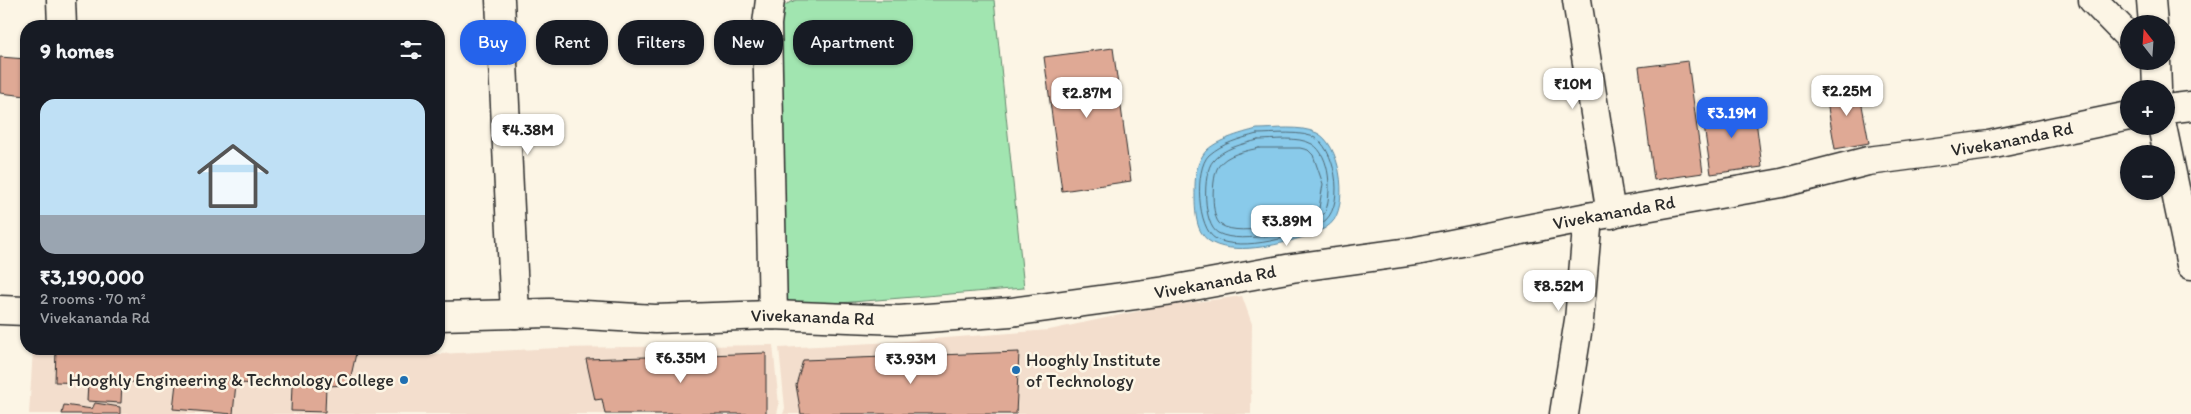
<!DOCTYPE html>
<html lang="en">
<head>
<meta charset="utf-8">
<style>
  body { margin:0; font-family:Itim,sans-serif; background:#20242c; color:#f1f3f6; height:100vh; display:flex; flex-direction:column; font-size:19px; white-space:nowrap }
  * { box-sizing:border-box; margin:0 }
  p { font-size:16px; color:#9ea1a6 }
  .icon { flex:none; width:28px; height:28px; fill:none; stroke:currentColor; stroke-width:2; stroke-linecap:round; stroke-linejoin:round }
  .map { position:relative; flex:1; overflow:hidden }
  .sheet { position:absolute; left:20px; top:20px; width:425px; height:335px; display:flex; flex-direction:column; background:#171b24; border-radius:20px; box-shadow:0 1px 4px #0004 }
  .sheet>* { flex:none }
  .guide { position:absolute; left:460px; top:20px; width:475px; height:45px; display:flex; gap:10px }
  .needle { width:32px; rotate:343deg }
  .tools { position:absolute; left:2120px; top:15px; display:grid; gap:10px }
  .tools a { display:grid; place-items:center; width:55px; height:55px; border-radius:50%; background:#171b24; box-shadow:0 1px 4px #0004; font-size:25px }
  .price { position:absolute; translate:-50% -42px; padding:0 11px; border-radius:10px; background:#fff; color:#222; font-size:16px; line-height:32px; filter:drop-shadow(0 1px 2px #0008) }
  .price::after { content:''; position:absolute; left:50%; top:30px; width:15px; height:11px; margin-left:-8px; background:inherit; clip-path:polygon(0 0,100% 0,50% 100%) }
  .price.on { background:#2563eb; color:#fff }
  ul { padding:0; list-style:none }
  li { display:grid; align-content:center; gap:10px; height:265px; padding:0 20px }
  li span { display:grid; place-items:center; height:155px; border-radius:15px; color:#555 }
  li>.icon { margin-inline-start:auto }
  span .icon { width:90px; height:90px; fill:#fffc; stroke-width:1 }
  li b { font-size:21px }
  h2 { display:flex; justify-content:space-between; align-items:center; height:60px; padding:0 20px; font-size:21px }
  .tag { padding:0 18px; border-radius:20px; background:#171b24; box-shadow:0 1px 4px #0004; font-size:18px; line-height:45px }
  .tag.on { background:#2563eb; color:#fff }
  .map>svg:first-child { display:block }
  .built { fill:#f3decd }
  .green { fill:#a1e5b0; stroke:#66886e }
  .water { fill:#89caea; stroke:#638a9e }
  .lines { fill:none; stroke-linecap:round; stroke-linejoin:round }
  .shore { stroke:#516b77; stroke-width:1 }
  .building { fill:#dfa995; stroke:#2b2b2b }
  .minor-casing { stroke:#2b2b2b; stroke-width:31 }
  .major-casing { stroke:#2b2b2b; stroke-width:31 }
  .minor { stroke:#fcf5e5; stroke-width:28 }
  .major { stroke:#fcf5e5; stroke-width:28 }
  .poi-dot { fill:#1f6fb2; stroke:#fcf5e5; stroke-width:2 }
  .labels { text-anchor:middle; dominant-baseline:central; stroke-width:5; stroke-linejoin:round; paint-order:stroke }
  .street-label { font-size:18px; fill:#2b2b2b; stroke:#fcf5e5 }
  .poi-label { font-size:18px; fill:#2b2b2b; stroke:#fcf5e5; text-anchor:start }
</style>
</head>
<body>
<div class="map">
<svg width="2191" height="414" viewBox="0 0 2191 414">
  <rect width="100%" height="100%" fill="#fcf5e5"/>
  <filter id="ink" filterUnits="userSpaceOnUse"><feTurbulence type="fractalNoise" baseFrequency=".02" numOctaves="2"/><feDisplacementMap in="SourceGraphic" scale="10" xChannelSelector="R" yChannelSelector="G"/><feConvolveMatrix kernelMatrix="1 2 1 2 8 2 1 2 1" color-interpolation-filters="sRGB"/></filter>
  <g filter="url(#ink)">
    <g class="built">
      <path d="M1242,296L1252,324L1251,414H783L785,408L779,348L893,342L1049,330L1158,307Z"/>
      <path d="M773,345L779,405L777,414H29L33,349H402L419,355L557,348Z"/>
    </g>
    <path class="green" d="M796,0H994L1024,288L778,308L773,18L782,6Z"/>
    <path class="water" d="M1257,129C1275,129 1300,125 1317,133C1340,144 1348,199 1334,220C1326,232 1303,237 1290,241C1268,247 1215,258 1201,232C1196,224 1195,208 1195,199C1195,184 1194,168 1203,155C1211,141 1242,133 1257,129Z"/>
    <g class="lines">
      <g class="shore">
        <path d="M1257,134C1272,134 1304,130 1317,139C1337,154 1345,209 1322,223C1298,237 1242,252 1216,239C1197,229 1194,169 1209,155C1223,143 1239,139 1257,134Z"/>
        <path d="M1258,140C1273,140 1298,136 1312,144C1331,155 1332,195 1325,213C1305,230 1243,246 1218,233C1203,225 1202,173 1213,161C1223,148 1243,144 1258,140Z"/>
        <path d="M1259,148H1300L1308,150L1313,155L1323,184L1319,208C1302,222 1241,238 1221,225C1210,218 1212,176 1218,167C1226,154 1246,151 1259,148Z"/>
      </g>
    </g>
    <g class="building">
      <path d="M1113,48L1131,181L1062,191L1044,57Z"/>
      <path d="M0,57L26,59V96L0,93Z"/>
      <path d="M1688,61L1703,173L1654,180L1639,67Z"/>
      <path d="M1858,84L1869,143L1835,149L1825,90Z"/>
      <path d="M1754,105L1762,167L1711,174L1702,112Z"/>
      <path d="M56,349H357L349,385L326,386L325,412L291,411L292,385L236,383L233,414L173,409L176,383L122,382L121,403L87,401L88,383L55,382Z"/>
      <path d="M1019,352L1016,414H801L796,385L803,360Z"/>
      <path d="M766,353V414H605L602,399L595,400L586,359Z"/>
      <path d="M95,403L120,407V414H62L64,405L92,409Z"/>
    </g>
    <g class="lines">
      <g class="minor-casing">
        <g id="minor">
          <path d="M61,0L62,26"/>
          <path d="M500,0L515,314"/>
          <path d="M770,0L767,24L773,315"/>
          <path d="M1577,0L1611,214"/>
          <path d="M2093,0L2129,37"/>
          <path d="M2166,109L2191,106"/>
          <path d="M0,310L26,311"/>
          <path id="s1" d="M439,316L549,313L655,319L773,315L899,320L1011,312L1166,291L1292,268L1416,251L1588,217L1782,183L1868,161L1989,145L2129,116"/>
          <path d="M1564,414L1579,320L1588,217"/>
        </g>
      </g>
      <g class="major-casing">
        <g id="major">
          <path d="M2151,0L2153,24"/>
          <path d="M2156,61L2157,89"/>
          <path d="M2162,126L2191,265"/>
        </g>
      </g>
      <use href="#minor" class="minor"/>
      <use href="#major" class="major"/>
    </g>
  </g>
  <g class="poi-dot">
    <circle cx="1016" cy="370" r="5"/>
    <circle cx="404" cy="380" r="5"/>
  </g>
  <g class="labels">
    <g class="street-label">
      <text stroke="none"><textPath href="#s1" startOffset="1589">Vivekananda Rd</textPath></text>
      <text stroke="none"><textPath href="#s1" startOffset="1184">Vivekananda Rd</textPath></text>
      <text stroke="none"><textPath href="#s1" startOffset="779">Vivekananda Rd</textPath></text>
      <text stroke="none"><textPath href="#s1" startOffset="374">Vivekananda Rd</textPath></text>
    </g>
    <g class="poi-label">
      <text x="1026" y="360">Hooghly Institute<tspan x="1026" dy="21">of Technology</tspan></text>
      <text x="394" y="380" text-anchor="end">Hooghly Engineering &amp; Technology College</text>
    </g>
  </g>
</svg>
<div class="tools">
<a><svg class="needle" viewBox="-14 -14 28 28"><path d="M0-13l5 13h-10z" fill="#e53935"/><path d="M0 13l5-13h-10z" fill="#9ea1a6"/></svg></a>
<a>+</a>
<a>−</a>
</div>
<b class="price" style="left:1573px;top:110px">₹10M</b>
<b class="price" style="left:1847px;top:117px">₹2.25M</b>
<b class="price" style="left:1087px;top:119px">₹2.87M</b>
<b class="price on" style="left:1732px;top:139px">₹3.19M</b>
<b class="price" style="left:528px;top:156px">₹4.38M</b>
<b class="price" style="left:1287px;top:247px">₹3.89M</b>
<b class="price" style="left:1559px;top:312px">₹8.52M</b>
<b class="price" style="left:681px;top:384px">₹6.35M</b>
<b class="price" style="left:911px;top:385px">₹3.93M</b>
<div class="guide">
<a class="tag on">Buy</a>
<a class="tag">Rent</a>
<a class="tag">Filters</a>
<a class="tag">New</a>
<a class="tag">Apartment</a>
</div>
<section class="sheet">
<h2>9 homes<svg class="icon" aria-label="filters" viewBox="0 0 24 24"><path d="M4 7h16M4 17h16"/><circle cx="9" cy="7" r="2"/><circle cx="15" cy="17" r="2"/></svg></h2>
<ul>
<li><span style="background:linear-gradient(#bfe0f5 75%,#9aa5b1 0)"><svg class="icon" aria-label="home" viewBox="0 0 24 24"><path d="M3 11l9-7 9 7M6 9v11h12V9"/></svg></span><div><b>₹3,190,000</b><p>2 rooms · 70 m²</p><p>Vivekananda Rd</p></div></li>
</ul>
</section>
</div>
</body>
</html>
